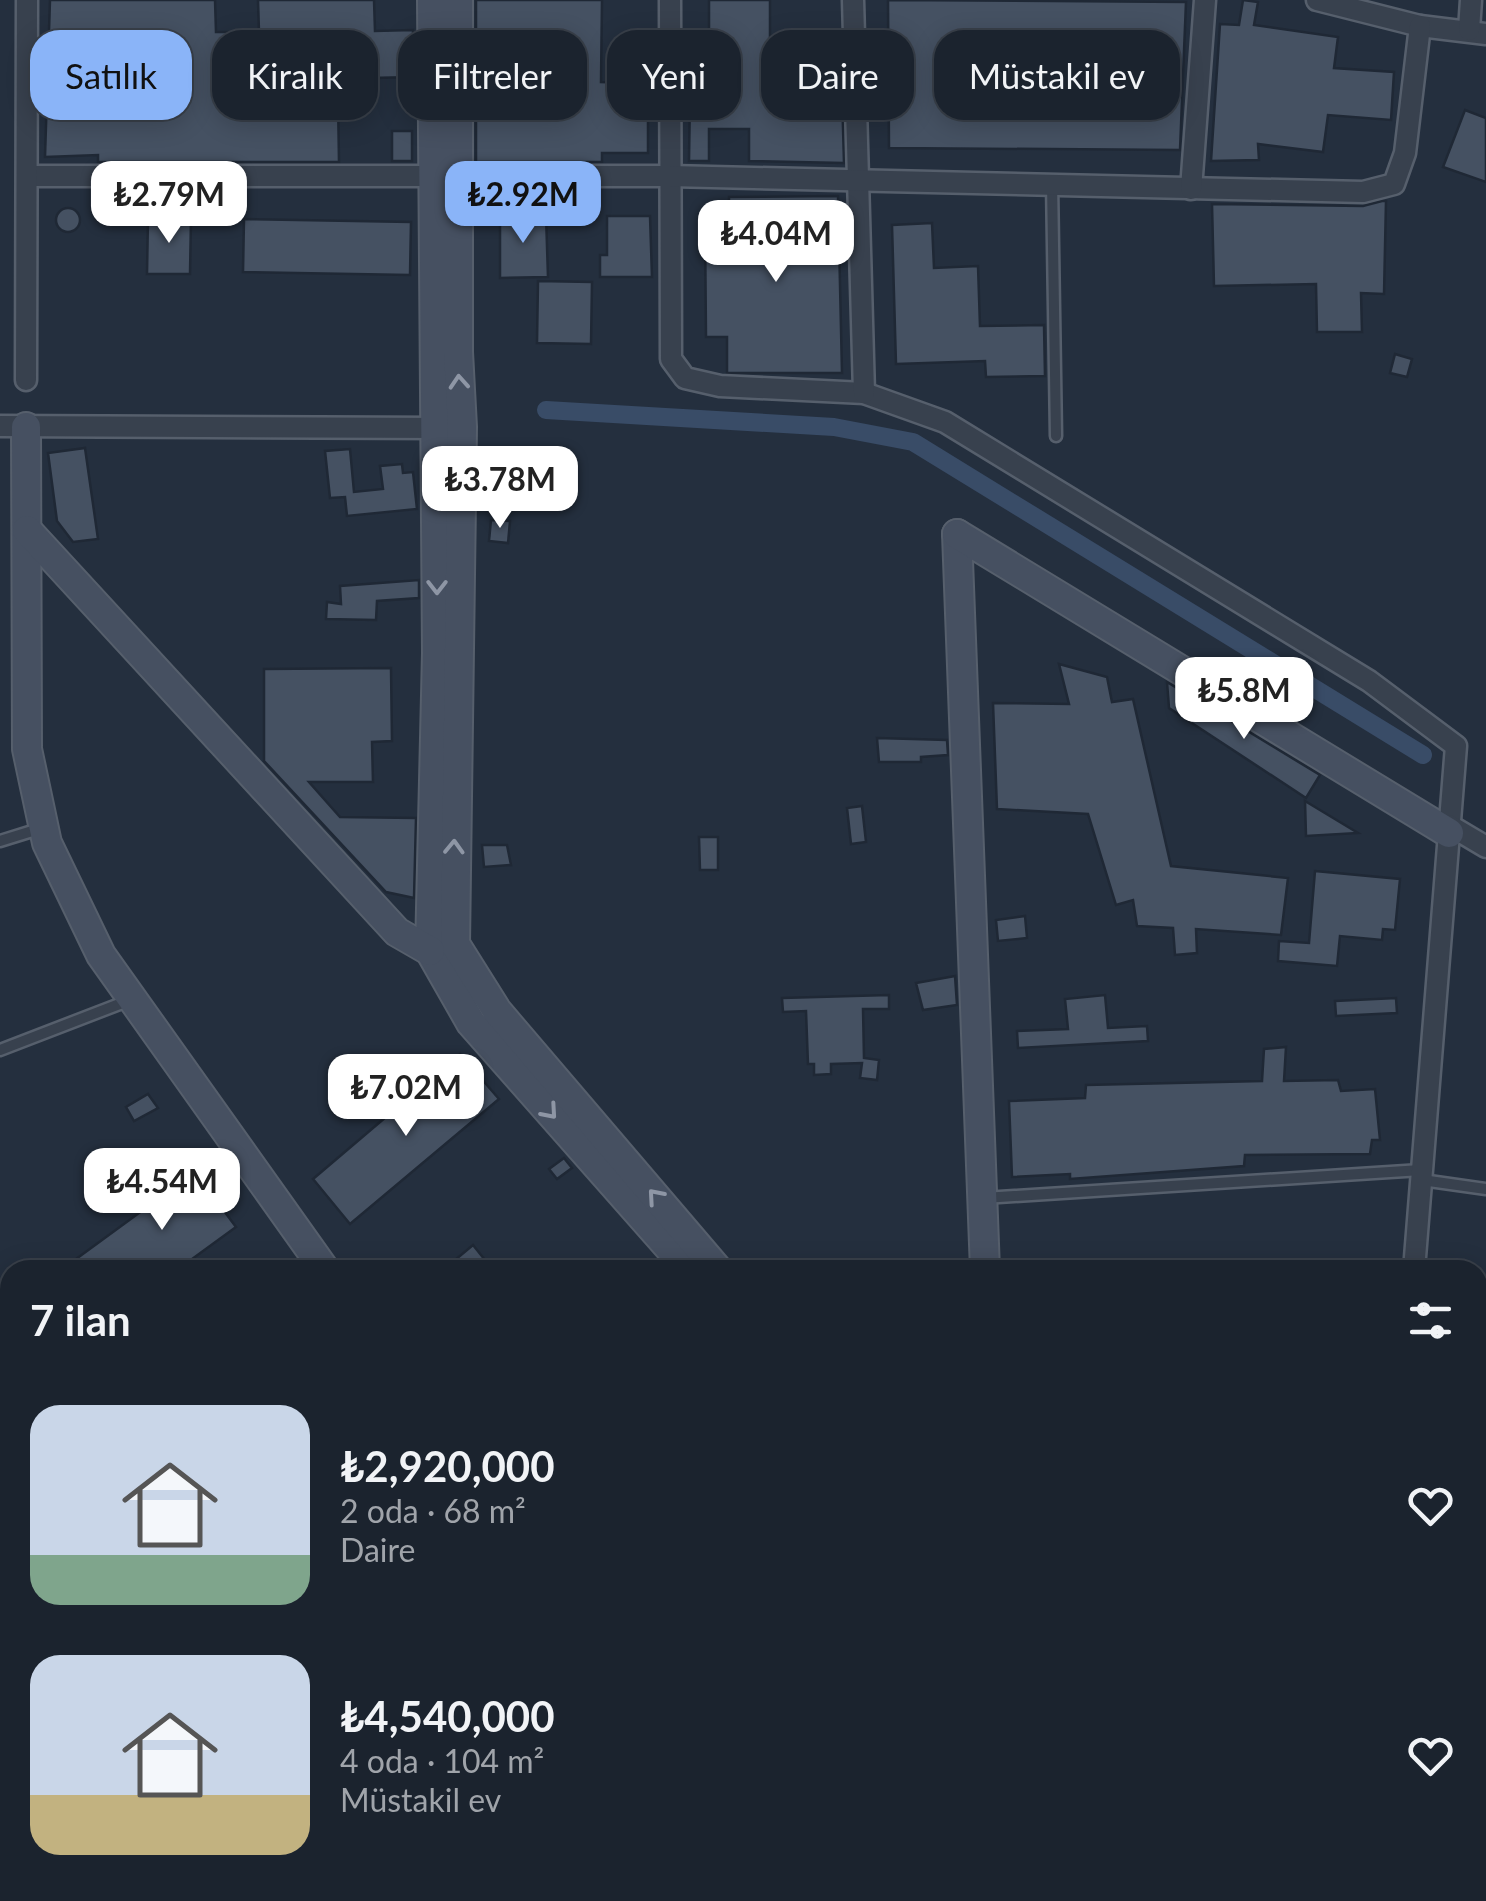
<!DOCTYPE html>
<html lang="tr">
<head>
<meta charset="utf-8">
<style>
  body { margin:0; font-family:Lato,sans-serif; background:#282f3a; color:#f1f3f6; height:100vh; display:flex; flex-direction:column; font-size:38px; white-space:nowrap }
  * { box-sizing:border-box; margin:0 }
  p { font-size:32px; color:#a0a4aa }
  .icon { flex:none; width:55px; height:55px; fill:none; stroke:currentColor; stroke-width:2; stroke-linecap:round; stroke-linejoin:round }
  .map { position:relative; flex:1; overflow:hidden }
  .sheet { position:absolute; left:0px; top:1260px; width:1488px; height:642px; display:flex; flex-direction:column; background:#1b232e; border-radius:30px 30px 0 0; box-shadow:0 5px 25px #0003,0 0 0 2px #39404a }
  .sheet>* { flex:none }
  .top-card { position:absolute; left:30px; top:30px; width:1428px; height:90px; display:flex; gap:20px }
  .price { position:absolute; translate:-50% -85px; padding:0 22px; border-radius:20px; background:#fff; color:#222; font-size:32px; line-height:65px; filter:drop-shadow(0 2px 5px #0008) }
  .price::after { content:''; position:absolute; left:50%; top:60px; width:30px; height:22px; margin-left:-15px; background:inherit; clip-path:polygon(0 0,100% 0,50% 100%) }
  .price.on { background:#8ab4f8; color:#111 }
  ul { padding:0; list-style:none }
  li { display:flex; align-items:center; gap:30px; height:250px; padding:0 30px }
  li span { display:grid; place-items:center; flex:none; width:280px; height:200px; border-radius:30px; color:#555 }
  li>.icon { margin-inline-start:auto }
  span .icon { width:120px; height:120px; fill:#fffc; stroke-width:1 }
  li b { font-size:42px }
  h2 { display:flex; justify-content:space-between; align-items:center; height:120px; padding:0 30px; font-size:42px }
  .pill { padding:0 35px; border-radius:30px; background:#1b232e; box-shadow:0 5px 25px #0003,0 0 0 2px #39404a; font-size:35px; line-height:90px }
  .pill.on { background:#8ab4f8; color:#111 }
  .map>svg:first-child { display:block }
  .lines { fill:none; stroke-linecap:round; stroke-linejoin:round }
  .canal { stroke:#394c67; stroke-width:18 }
  .building { fill:#455162; stroke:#1f2835; stroke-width:2.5 }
  .lane-casing { stroke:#565f6c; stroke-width:15 }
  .street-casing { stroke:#565f6c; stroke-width:25 }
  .secondary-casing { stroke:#565f6c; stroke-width:32 }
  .path { stroke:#44595c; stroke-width:2.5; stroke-dasharray:8 8; stroke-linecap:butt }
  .lane { stroke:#38414e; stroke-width:10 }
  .street { stroke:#38414e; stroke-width:20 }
  .secondary { stroke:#465061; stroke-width:28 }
  .oneway { stroke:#8e96a5 }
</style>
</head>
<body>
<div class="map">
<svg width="1486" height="1901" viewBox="0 0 1486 1901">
  <rect width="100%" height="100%" fill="#242f3e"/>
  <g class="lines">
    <path class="canal" d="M546,410L834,427L913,442L1423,755"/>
  </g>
  <g class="building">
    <path d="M50,0H215L216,32H259L258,0H374L375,31L413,30L414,77L372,78L371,99H338L339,162H98V155L45,157Z"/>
    <path d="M476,0H602L601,82L630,83L629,76L648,75V153H602V162H476Z"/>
    <path d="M709,0H770V59L841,58L844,163L749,161V129H709V161H689L691,31H709Z"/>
    <path d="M888,0L1186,2L1180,150L889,148Z"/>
    <path d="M1243,0L1258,2L1254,25L1338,37L1334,68L1394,72L1391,120L1328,115L1323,152L1258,144L1259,160L1211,161L1220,24L1239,25Z"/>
    <path d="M1465,110L1486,118V182L1443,167Z"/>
    <rect x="392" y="131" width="20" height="30"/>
    <path d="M838,196L842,373H727V337H706L705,223L729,222V197Z"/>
    <path d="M1382,201H1386L1384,294L1361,293L1362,332H1317L1316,284L1214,286L1212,204L1363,206Z"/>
    <circle cx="68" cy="220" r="12"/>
    <path d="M500,215H546L548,277L500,278Z"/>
    <path d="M607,216H650L652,277H600V255H607Z"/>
    <path d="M148,218L191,219L190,274H147Z"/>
    <path d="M244,219L411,222L410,275L243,272Z"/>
    <path d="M932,223L934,268L978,266L980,326L1044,325L1045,376L986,377L985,361L896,364L892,225Z"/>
    <path d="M538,281L592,282L591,344L537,343Z"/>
    <path d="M1395,354L1412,359L1407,377L1390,373Z"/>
    <path d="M85,448L98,539L73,542L57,521L48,453Z"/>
    <path d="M350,449L354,492L383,489L380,466L402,464L403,473L413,472L417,509L347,516L345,497L330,498L325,451Z"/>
    <path d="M491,520L510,521L508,543L489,541Z"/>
    <path d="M419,580V598L377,601L376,620L326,619L327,602L341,604L340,586Z"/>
    <path d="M1059,664L1107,677L1112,702L1133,699L1171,866L1288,878L1281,935L1196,929L1197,953L1175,955L1173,928L1137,926L1133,900L1116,905L1088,814L997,809L993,703L1069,704Z"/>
    <path d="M391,668L392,741L372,742L373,782H309L340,817L416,818L414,898L386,892L264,761V669Z"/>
    <path d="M1167,682L1320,775L1306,798L1169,708Z"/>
    <path d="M877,738L947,740L948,755L921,757V762H879Z"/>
    <path d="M1305,801L1358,833L1306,836Z"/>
    <path d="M862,806L866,842L851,844L847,808Z"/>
    <path d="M699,837H718V870H700Z"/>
    <path d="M482,845H507L511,865L484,867Z"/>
    <path d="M1315,871L1400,879L1395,930L1383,929L1382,940L1340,936L1337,966L1278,961L1279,941L1309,943Z"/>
    <path d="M1025,916L1027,938L998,941L996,920Z"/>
    <path d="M955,976L957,1005L923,1010L916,983Z"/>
    <path d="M889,995V1009H863L864,1058L879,1060L877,1080L860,1078L862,1063L831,1064V1074L814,1075V1064H808L806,1011L783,1012L782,998Z"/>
    <path d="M1105,995L1108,1028L1147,1026L1148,1041L1018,1048L1017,1031L1068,1029L1065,999Z"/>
    <path d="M1396,998L1397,1013L1336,1016L1335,1001Z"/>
    <path d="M1286,1047L1284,1081L1338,1080L1341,1091L1375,1089L1380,1140H1372L1370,1154L1245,1155L1244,1166L1070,1179V1174L1012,1177L1009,1101L1085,1098L1086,1085L1262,1081L1264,1049Z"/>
    <path d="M460,1054L499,1099L350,1224L313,1179Z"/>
    <path d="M148,1094L158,1108L134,1121L126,1107Z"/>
    <path d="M564,1158L572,1168L557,1179L549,1169Z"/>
    <path d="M195,1172L236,1227L177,1270H61Z"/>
    <path d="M473,1245L493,1270H443Z"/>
  </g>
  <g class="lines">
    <g class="lane-casing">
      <g id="lane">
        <path d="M1052,182L1056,436"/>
        <path d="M0,841L42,828"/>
        <path d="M0,1050L130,1000"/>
        <path d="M1422,1180L1486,1189"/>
        <path d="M984,1198L1421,1170"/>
        <path d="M1478,1872L1486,1870"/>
        <path d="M1367,1901L1400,1892"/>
      </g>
    </g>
    <g class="street-casing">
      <g id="street">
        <path d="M670,0L671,359L685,378L720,386L864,393L945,422L1369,681L1456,746L1414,1270"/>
        <path d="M853,0L864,393"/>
        <path d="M1317,0L1420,26L1486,34"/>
        <path d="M1469,30L1471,0"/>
        <path d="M29,176H670L1363,192L1394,184L1405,153L1420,26"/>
        <path d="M1191,189L1205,0"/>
        <path d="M26,380L27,0"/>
        <path d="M0,426L445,428"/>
        <path d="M1449,825L1486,847"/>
        <path d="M789,1892L796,1901"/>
      </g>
    </g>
    <g class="secondary-casing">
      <g id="secondary">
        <path d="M432,0L437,653L430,951L471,1023L689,1270"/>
        <path d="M458,0V352L462,427L455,944L497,1011L718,1270"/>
        <path d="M26,427L27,749L47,843L101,955L325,1270"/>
        <path d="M27,530L397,932L430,951"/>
        <path d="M957,534L985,1270"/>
        <path d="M957,534L1449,833"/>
        <path d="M1478,1699L1486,1726"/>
        <path d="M1478,1801L1486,1827"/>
        <path d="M1211,1892L1218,1901"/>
        <path d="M1247,1892L1254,1901"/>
        <path d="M763,1901L774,1892"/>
      </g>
    </g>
    <path class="path" d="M1478,1626L1486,1625"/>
    <use href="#lane" class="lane"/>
    <use href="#street" class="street"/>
    <use href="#secondary" class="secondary"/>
  </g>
  <defs><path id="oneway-chevron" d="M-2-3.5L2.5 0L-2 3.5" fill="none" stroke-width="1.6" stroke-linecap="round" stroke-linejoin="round" transform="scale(2.5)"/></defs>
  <g class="oneway">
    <use href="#oneway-chevron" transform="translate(459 382) rotate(-94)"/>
    <use href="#oneway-chevron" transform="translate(437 587) rotate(90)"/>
    <use href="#oneway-chevron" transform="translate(454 847) rotate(-88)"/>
    <use href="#oneway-chevron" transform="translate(550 1112) rotate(49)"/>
    <use href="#oneway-chevron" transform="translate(655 1196) rotate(-131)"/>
  </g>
</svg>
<b class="price" style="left:169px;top:246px">₺2.79M</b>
<b class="price on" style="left:523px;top:246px">₺2.92M</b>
<b class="price" style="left:776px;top:285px">₺4.04M</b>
<b class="price" style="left:500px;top:531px">₺3.78M</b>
<b class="price" style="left:1244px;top:742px">₺5.8M</b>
<b class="price" style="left:406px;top:1139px">₺7.02M</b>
<b class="price" style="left:162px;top:1233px">₺4.54M</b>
<div class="top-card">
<a class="pill on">Satılık</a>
<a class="pill">Kiralık</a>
<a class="pill">Filtreler</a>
<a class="pill">Yeni</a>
<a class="pill">Daire</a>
<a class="pill">Müstakil ev</a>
</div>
<section class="sheet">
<h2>7 ilan<svg class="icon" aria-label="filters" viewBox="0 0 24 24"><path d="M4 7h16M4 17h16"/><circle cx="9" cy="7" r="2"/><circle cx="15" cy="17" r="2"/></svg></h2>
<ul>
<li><span style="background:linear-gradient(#c9d6e8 75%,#7fa58c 0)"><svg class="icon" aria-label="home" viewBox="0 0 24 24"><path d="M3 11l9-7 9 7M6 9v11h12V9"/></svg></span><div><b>₺2,920,000</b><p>2 oda · 68 m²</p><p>Daire</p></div><svg class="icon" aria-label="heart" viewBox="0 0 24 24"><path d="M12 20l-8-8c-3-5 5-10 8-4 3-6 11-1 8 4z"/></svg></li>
<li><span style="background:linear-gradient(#c9d6e8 70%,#c2b280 0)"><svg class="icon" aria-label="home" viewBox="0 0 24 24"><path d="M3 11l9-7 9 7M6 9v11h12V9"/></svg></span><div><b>₺4,540,000</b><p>4 oda · 104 m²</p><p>Müstakil ev</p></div><svg class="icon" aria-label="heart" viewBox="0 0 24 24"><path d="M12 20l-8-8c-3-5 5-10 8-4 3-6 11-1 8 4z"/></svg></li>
</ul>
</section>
</div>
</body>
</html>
